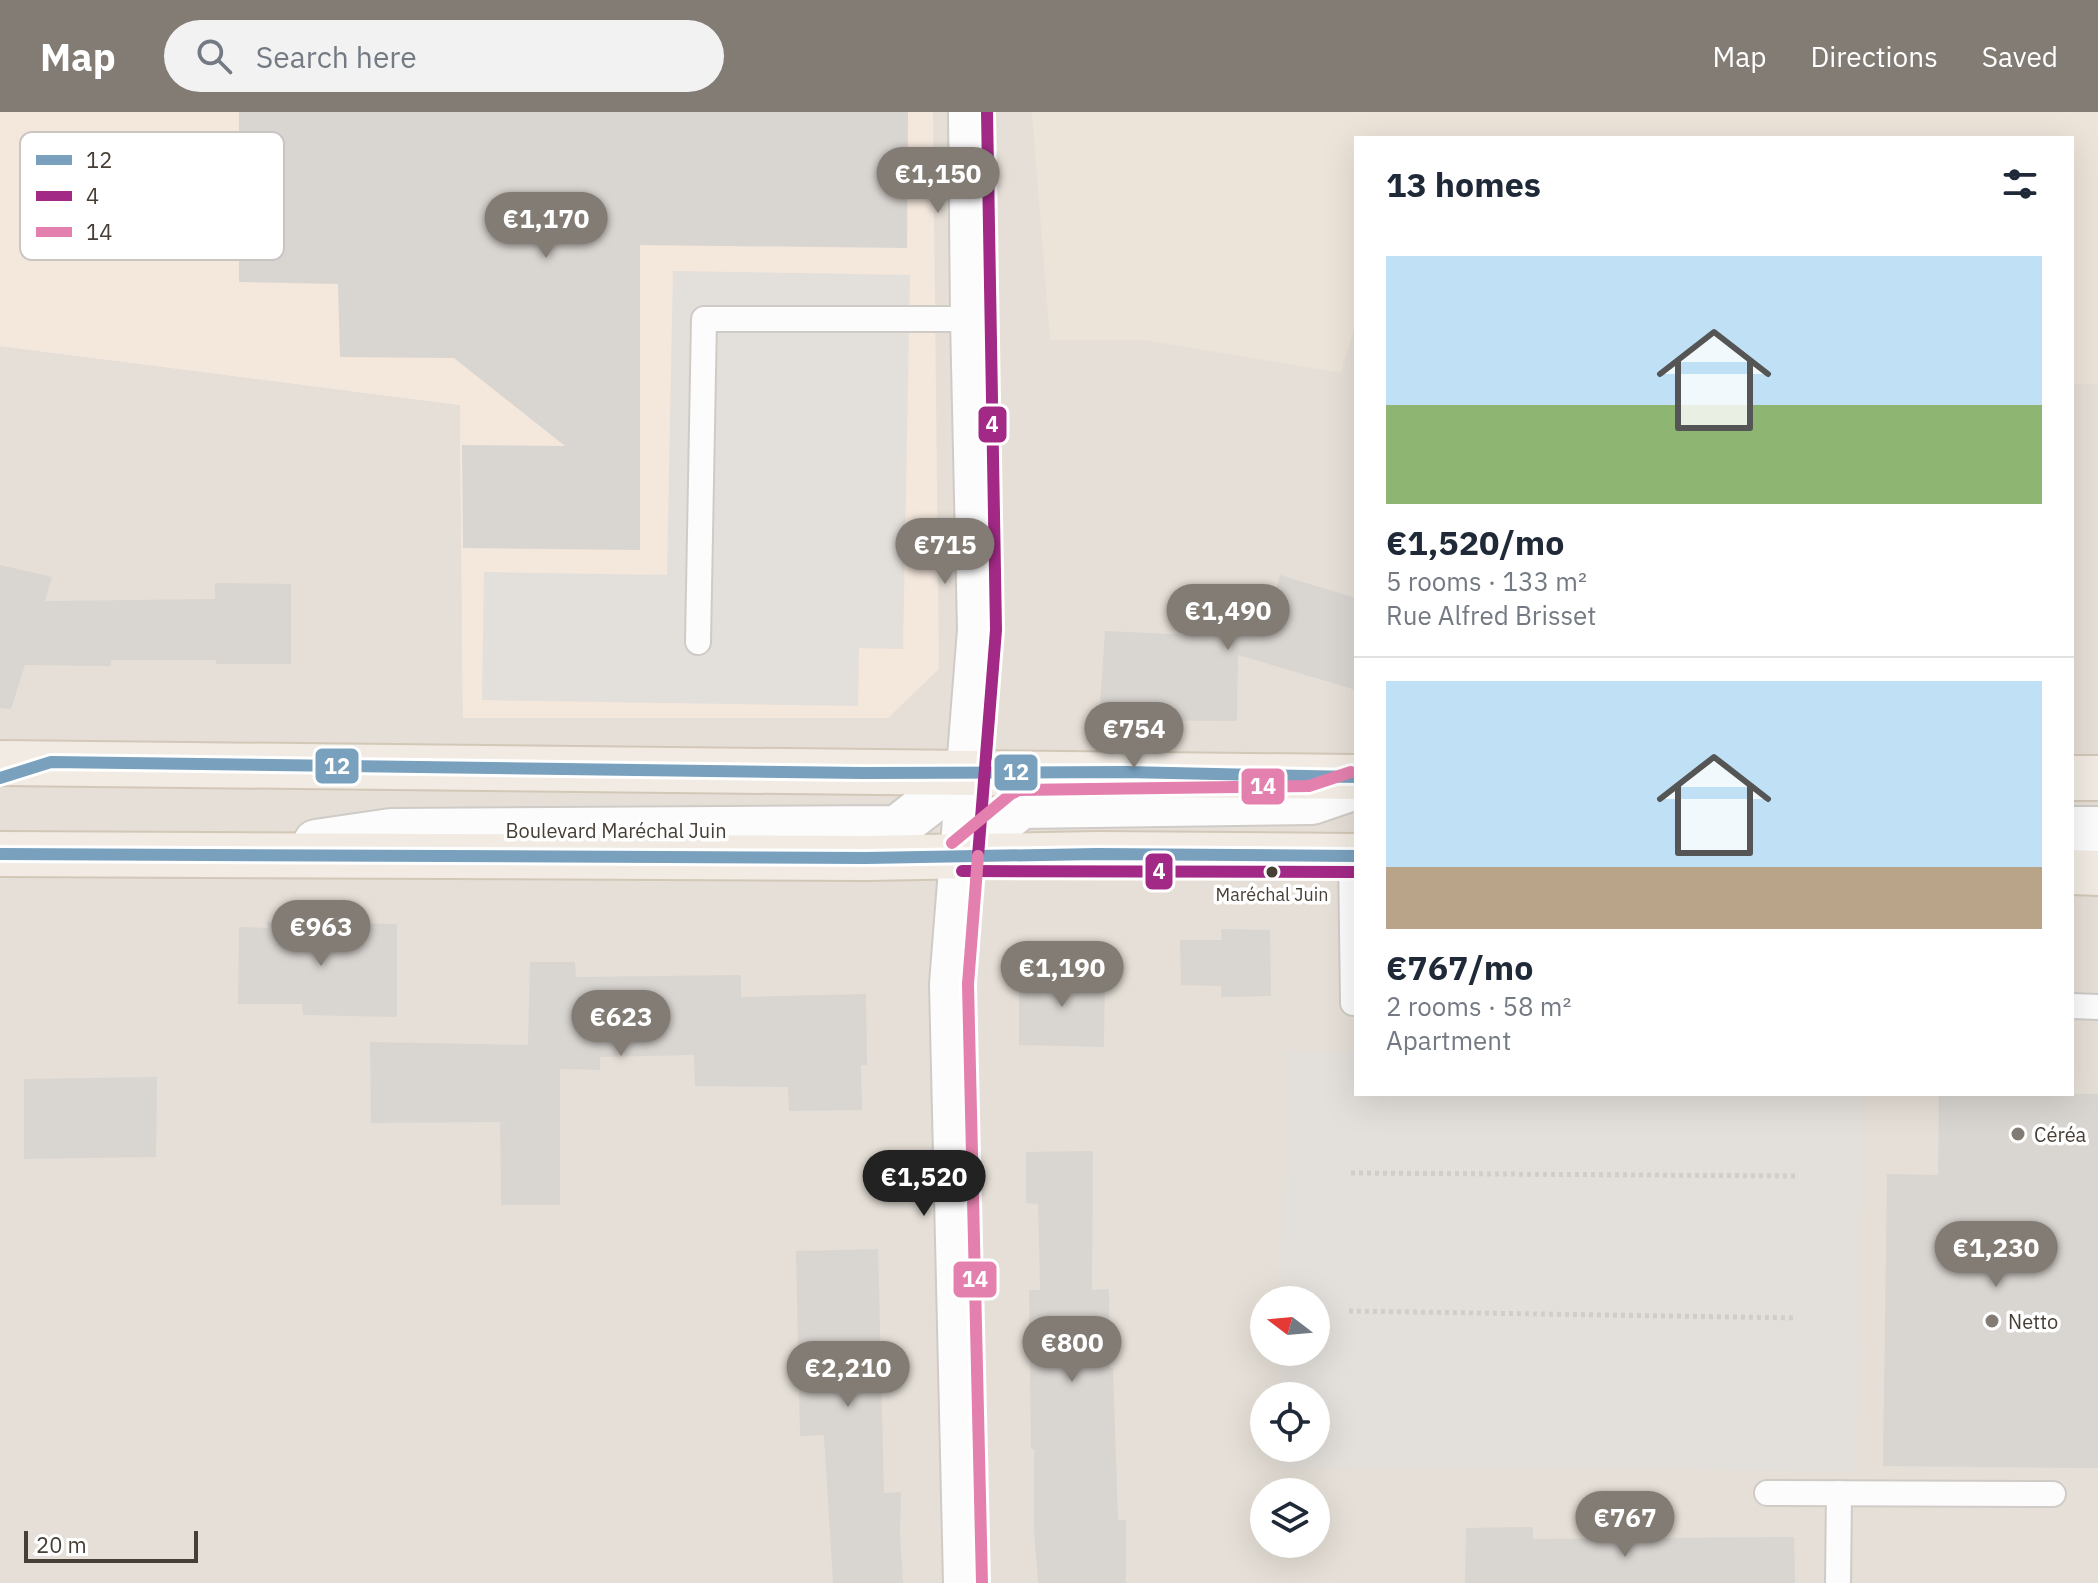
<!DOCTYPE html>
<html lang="en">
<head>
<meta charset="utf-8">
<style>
  body { margin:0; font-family:"IBM Plex Sans",sans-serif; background:#f2f2f3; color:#1f2937; height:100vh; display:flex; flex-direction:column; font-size:30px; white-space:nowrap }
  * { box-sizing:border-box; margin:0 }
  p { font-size:26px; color:#747a83 }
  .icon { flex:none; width:44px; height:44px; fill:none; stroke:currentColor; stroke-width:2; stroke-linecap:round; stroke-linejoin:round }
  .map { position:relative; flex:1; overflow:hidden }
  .side { position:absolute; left:1354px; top:24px; width:720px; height:960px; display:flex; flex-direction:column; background:#fff; border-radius:0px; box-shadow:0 8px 32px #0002 }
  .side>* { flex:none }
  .needle { width:52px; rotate:286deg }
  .tools { position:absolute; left:1250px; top:1174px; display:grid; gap:16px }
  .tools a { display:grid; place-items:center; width:80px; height:80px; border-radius:50%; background:#fff; box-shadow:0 8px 32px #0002; font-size:40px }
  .scale { position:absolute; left:24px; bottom:20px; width:174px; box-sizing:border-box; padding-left:8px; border:4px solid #473e35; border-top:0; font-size:22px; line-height:28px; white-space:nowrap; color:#473e35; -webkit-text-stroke:6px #fff; paint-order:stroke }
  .price { position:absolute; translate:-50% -68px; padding:0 18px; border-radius:28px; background:#827c74; color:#fff; font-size:26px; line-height:52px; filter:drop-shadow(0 2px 4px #0008) }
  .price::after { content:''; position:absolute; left:50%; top:48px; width:24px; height:18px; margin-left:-12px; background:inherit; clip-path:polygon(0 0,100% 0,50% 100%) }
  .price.current { background:#222; color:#fff }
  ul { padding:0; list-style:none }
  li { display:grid; align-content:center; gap:16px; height:424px; padding:0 32px }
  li+li { border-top:2px solid #e0e1e3 }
  li span { display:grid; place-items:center; height:248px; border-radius:0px; color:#555 }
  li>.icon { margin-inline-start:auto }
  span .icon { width:144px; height:144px; fill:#fffc; stroke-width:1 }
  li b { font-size:34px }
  h2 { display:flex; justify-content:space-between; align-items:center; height:96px; padding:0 32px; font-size:34px }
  header { display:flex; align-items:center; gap:48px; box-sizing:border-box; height:112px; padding:0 40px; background:#827c74; color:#fff }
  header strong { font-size:38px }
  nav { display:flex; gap:44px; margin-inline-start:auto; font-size:28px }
  .search { width:560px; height:72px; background:#f2f2f3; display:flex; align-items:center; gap:20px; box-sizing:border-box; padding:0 28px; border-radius:44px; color:#747a83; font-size:30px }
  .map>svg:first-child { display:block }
  .residential { fill:#e5dfd7; fill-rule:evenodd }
  .commercial { fill:#f4e7dc }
  .education { fill:#ece4d9 }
  .parking { fill:#e3dfdb }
  .building { fill:#d9d5d1 }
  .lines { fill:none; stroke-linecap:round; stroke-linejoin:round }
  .service-casing { stroke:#cfcbc7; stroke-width:28 }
  .minor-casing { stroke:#cfcbc7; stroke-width:48 }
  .primary-casing { stroke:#d3c8b7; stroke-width:48 }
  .path { stroke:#d1ceca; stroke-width:5; stroke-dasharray:4 4; stroke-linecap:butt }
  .service { stroke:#fdfcfc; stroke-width:24 }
  .minor { stroke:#fdfcfc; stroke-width:44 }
  .primary { stroke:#f1ebe3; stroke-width:44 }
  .bus-1-casing { stroke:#fff; stroke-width:18 }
  .bus-2-casing { stroke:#fff; stroke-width:18 }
  .bus-3-casing { stroke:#fff; stroke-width:18 }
  .bus-1 { stroke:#79a1be; stroke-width:12 }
  .bus-2 { stroke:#a22986; stroke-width:12 }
  .bus-3 { stroke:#e480ae; stroke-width:12 }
  .bus-dot { fill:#473e35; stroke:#fff; stroke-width:3 }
  .poi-dot { fill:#827c74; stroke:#fff; stroke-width:3 }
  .labels { text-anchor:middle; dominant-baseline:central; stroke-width:7; stroke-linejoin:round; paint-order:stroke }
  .bus-label { font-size:18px; fill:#473e35; stroke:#fff }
  .street-label { font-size:20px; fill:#473e35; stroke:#fff }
  .poi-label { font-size:20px; fill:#473e35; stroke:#fff; text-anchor:start }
  .key { fill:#fff; stroke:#c8c5c2; stroke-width:2 }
  .key-label { font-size:22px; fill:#473e35 }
  .line-badge { stroke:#fff; stroke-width:3 }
  .badge-label { font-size:22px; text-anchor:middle; font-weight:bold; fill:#fff }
</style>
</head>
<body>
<header>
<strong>Map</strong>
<div class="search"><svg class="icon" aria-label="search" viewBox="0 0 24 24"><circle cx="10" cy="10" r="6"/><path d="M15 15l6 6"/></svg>Search here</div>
<nav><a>Map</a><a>Directions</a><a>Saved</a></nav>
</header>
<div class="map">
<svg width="2098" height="1471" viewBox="0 0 2098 1471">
  <rect width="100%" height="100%" fill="#f1eeea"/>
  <path class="residential" d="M933,0H2098V1471H0V234L460,293L463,606L934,264ZM1356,26H2072V982H1356ZM1264,1188H1316V1240H1264ZM1264,1284H1316V1336H1264ZM1264,1380H1316V1432H1264Z"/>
  <path class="commercial" d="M0,0H933L939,557L888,606H463L460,293L0,234Z"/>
  <path class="education" d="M1032,0H2098V272H2072V26H1356V210L1341,261L1144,228H1050Z"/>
  <g class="parking">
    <path d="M673,159L910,163L903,537L859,536L858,594L482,588L484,460L667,463Z"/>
    <path d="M1284,938L1356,939V982H1861L1858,1359L1280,1355L1281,1336H1316V1284H1281V1240H1316V1188H1282Z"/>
  </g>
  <g class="building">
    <path d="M239,0H908L907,136L640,133V438L463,436L462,333L565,334L454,246L340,245L338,172L239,170Z"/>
    <path d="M0,453L52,465L45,489L215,487V471L291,472V552H216V548H111V554L25,553L11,597L0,596Z"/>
    <path d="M1280,463L1356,486V578L1238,543L1237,609L1099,608L1105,519L1191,523L1190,478L1276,477Z"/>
    <path d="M267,810L397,812V905L303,903L302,892H238L239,815L268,816Z"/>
    <path d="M1221,817L1270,818L1271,884L1221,885V874L1181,873L1180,828H1222Z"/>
    <path d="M530,850H575L576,865L741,863V885L866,882L867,953H861L862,998L789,999L788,975L695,974L694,943L600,945V958L560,957V1093H501L500,1010L371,1011L370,930L528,933Z"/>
    <path d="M1019,859L1105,860L1104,935L1019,933Z"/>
    <path d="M157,965L156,1045L24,1047V967Z"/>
    <path d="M1939,982H2098V1356L1883,1354L1887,1062L1938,1063Z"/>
    <path d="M1093,1039L1092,1178L1109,1177L1110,1256H1113L1118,1408H1126V1471H1038L1034,1417V1337H1031L1029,1178H1040L1038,1092L1026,1091V1040Z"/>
    <path d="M878,1137L884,1381L901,1380L900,1422L903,1471H833L824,1323L800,1324L796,1139Z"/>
    <path d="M1533,1415V1427L1794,1425L1795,1471H1465L1466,1416Z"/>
  </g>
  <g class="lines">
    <g class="service-casing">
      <g id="service">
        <path d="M698,530L704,207H973"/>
        <path d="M1351,744L1353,891H1356"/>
        <path d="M2072,894L2098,895"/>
        <path d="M1767,1381L2053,1382"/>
        <path d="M1838,1471L1839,1381"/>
      </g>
    </g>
    <g class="minor-casing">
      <g id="minor">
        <path d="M2072,717H2098"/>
        <path d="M316,730L391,719L897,716L969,660"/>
        <path d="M962,743L1021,694L1312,690L1356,675"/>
        <path d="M966,1471L952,872L980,518L973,207L971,0"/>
      </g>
    </g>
    <g class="primary-casing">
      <g id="primary">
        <path d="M0,651L1356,665"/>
        <path d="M2072,666H2098"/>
        <path d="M0,742L866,746L1097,742L1356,744"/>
        <path d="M2072,760L2098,761"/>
      </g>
    </g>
    <g class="path">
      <path d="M1351,1061L1795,1064"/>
      <path d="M1349,1199L1797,1206"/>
    </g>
    <use href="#service" class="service"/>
    <use href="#minor" class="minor"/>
    <use href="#primary" class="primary"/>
    <g class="bus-1-casing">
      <g id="bus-1">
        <path d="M0,666L51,650L863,661L1125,660L1356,665"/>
        <path d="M0,742L866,746L1097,742L1356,744"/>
      </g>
    </g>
    <g class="bus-2-casing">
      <g id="bus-2">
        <path d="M978,744L996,518L987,0"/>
        <path d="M962,759L1356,760"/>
      </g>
    </g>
    <g class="bus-3-casing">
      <g id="bus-3">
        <path d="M952,731L1011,682L1019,678L1309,674L1351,660"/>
        <path d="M978,744L968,872L982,1471"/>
      </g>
    </g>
    <use href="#bus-1" class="bus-1"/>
    <use href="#bus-2" class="bus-2"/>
    <use href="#bus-3" class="bus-3"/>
  </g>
  <circle class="bus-dot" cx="1272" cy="760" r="7"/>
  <g class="poi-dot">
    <circle cx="2018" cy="1022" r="8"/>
    <circle cx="1992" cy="1209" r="8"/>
  </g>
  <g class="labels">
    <g class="bus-label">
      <text x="1272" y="782">Maréchal Juin</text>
    </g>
    <g class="street-label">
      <text x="616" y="718">Boulevard Maréchal Juin</text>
    </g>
    <g class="poi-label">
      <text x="2034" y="1022">Céréa</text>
      <text x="2008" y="1209">Netto</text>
    </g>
  </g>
  <rect x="20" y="20" width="264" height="128" rx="12" class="key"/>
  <rect x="36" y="43" width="36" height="10" fill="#79a1be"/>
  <rect x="36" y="79" width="36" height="10" fill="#a22986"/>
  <rect x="36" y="115" width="36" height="10" fill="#e480ae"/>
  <g class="key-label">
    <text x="86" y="56">12</text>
    <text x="86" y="92">4</text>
    <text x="86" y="128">14</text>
  </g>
  <g class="line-badge">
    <rect x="977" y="293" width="31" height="39" rx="8" fill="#a22986"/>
    <rect x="314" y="635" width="46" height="38" rx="8" fill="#79a1be"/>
    <rect x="993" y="641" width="46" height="39" rx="8" fill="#79a1be"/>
    <rect x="1240" y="655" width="46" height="39" rx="8" fill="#e480ae"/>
    <rect x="1144" y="740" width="30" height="39" rx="8" fill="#a22986"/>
    <rect x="952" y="1148" width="46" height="39" rx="8" fill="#e480ae"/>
  </g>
  <g class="badge-label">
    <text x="992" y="320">4</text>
    <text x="337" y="662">12</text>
    <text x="1016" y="668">12</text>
    <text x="1263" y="682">14</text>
    <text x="1159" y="767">4</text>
    <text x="975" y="1175">14</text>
  </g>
</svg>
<div class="tools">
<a><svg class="needle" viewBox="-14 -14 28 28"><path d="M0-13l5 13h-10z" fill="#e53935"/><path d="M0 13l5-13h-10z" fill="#747a83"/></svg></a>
<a><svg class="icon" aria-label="locate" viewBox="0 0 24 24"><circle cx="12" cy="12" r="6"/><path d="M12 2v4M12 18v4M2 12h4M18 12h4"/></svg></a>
<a><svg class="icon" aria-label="layers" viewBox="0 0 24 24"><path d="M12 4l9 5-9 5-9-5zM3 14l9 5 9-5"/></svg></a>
</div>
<div class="scale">20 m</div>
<b class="price" style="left:938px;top:103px">€1,150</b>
<b class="price" style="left:546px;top:148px">€1,170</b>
<b class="price" style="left:945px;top:474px">€715</b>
<b class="price" style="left:1228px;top:540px">€1,490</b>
<b class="price" style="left:1134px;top:658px">€754</b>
<b class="price" style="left:321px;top:856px">€963</b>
<b class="price" style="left:1062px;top:897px">€1,190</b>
<b class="price" style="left:621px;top:946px">€623</b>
<b class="price current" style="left:924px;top:1106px">€1,520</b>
<b class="price" style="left:1996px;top:1177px">€1,230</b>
<b class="price" style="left:1072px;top:1272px">€800</b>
<b class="price" style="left:848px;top:1297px">€2,210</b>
<b class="price" style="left:1625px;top:1447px">€767</b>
<section class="side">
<h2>13 homes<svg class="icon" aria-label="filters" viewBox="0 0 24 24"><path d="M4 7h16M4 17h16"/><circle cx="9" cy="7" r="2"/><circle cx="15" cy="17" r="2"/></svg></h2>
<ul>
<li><span style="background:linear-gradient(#bfe0f5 60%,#8fb573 0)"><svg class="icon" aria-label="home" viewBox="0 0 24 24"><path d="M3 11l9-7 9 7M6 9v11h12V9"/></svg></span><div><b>€1,520/mo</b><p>5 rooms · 133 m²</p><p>Rue Alfred Brisset</p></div></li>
<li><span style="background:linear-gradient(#bfe0f5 75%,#b9a48a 0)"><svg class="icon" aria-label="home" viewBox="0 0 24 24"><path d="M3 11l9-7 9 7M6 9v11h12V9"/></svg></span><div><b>€767/mo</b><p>2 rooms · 58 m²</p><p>Apartment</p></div></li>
</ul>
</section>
</div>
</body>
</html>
